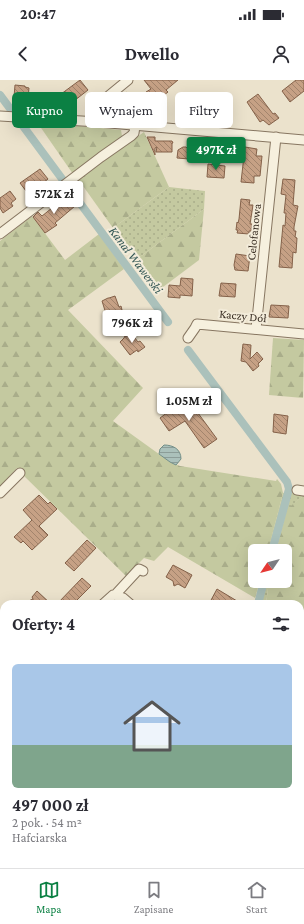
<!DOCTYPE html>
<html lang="pl">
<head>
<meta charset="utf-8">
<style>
  body { margin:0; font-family:"Crimson Pro",serif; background:#f2f2f3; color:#2b2b33; height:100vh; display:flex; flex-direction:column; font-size:15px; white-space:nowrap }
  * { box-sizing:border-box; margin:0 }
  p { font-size:13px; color:#7c7c81 }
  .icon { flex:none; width:22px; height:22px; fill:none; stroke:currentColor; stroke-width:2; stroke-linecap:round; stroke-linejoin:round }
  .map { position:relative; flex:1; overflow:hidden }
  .drawer { position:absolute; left:0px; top:520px; width:304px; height:268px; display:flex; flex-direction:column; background:#fff; border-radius:12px 12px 0 0; box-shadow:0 4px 16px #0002 }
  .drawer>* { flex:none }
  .hud { position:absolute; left:12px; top:12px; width:280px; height:36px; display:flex; gap:8px }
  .needle { width:26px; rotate:235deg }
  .controls { position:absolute; left:248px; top:464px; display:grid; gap:8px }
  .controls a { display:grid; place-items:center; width:44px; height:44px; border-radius:6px; background:#fff; box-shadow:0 4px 16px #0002; font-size:20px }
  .price { position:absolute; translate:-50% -34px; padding:0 9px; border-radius:4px; background:#fff; color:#222; font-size:13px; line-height:26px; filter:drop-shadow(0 1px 2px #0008) }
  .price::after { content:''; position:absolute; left:50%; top:24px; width:12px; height:9px; margin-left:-6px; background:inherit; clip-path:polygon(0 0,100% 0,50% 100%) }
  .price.active { background:#0b8043; color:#fff }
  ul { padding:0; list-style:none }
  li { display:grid; align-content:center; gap:8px; height:212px; padding:0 12px }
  li span { display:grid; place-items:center; height:124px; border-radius:6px; color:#555 }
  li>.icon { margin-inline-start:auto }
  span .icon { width:72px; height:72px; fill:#fffc; stroke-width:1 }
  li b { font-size:17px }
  h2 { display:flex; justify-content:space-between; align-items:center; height:48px; padding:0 12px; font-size:17px }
  .pill { padding:0 14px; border-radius:6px; background:#fff; box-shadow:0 4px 16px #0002; font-size:14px; line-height:36px }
  .pill.active { background:#0b8043; color:#fff }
  .status { display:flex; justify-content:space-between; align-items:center; height:28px; padding:0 20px; background:#fff; direction:ltr }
  .status svg { height:11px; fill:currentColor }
  header { display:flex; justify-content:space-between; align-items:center; height:52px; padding:0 12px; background:#fff; font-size:18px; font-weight:700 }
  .menu { display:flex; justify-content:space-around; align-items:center; height:56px; border-top:1px solid #e1e1e2; background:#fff; font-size:11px; color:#7c7c81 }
  .menu a { display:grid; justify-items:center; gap:2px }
  .menu .active { color:#0b8043 }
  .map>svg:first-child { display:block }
  .grass { fill:url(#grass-dots) }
  .forest { fill:url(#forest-firs) }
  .water { fill:url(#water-rules); stroke:#728f88 }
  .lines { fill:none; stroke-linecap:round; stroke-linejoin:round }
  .canal { stroke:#abc1bb; stroke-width:8 }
  .building { fill:url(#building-back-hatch); stroke:#846149 }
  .minor-casing { stroke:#877661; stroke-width:11 }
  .minor { stroke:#f6f0de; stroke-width:9 }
  .labels { text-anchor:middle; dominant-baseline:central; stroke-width:4; stroke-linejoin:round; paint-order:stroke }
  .street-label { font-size:12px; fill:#392e23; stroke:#f3ecda }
  .water-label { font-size:13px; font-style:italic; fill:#345755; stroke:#f3ecda }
</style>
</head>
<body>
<div class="status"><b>20:47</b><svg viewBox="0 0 49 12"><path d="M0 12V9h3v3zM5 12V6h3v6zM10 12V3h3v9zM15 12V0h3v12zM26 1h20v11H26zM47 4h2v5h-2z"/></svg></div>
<header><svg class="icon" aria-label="back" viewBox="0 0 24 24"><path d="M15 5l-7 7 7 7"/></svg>Dwello<svg class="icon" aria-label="person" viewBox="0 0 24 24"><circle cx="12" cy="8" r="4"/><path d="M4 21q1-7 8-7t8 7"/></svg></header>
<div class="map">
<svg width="304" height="788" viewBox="0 0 304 788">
  <defs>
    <pattern id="grass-dots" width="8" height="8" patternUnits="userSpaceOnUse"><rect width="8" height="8" fill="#c4c9a0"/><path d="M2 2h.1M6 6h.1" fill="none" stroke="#a9ad8a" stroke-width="1.8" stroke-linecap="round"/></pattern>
    <pattern id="forest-firs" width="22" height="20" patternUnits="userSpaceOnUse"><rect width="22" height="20" fill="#c4c9a0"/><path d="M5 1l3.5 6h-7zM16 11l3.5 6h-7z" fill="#a9ad8a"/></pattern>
    <pattern id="water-rules" width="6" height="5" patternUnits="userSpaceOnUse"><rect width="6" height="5" fill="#abc1bb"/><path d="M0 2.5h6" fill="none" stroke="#8c9d98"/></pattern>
    <pattern id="building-back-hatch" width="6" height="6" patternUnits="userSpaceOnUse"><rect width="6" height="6" fill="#c6a185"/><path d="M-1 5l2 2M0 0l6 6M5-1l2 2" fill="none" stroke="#a2846c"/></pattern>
  </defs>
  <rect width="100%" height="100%" fill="#ebe2cc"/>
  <g class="grass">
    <path d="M169,107L205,111L204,129L136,180L113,148Z"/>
    <path d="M290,412L303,416L287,430L276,471H268L283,413Z"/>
    <path d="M260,501H269L266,524H254Z"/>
  </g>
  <g class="forest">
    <path d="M48,43L121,50L122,56L73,94L39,45Z"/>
    <path d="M144,52L169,107L113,148L78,99Z"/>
    <path d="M204,129L199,180L159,210L136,180Z"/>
    <path d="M32,136L65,180L99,154L124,189L68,230L143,308L113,341L170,382L180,386L276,401L277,399L281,404L283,413L268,471H255V501H260L255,518L168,467L154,481L144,478L126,496L23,395L17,388L0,406V161Z"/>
    <path d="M273,258L304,260L303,318L269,315Z"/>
    <path d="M303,416H304V592L300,587V524H266L269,501H285V471H276L287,429Z"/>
  </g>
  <path class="water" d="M164,365C173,365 181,369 181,379L176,385L170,382L159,374L160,369Z"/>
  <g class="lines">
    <g class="canal">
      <path d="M0,15L168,242"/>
      <path d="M188,270L287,402L289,409L272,471"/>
      <path d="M258,524L264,501"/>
      <path d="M300,590L304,596"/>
    </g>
  </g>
  <g class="building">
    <path d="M80,0L88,10L65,28L57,17Z"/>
    <path d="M144,0H178L166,10L168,12L159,19L157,16L152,19L146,12L151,9Z"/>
    <path d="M296,0H304V11L290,22L282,11Z"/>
    <path d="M15,5L25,6V7L29,8L28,18L14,17Z"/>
    <path d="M127,12L134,24L141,26L140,36L115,33L110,26Z"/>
    <path d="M258,14L273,34L275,33L279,38L269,45L263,40L260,42L247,22Z"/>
    <path d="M217,16L230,32L222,38L208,23Z"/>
    <path d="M194,19L201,28L192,35L185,26Z"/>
    <path d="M147,57H155V61H172L173,63H172V72H156L157,67L155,68V75Z"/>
    <path d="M183,67H186L190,71L189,79L177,78L178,70Z"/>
    <path d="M245,67L257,69L256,76H262L260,96H254V103L241,102Z"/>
    <path d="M208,84L225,86L224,98L207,97Z"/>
    <path d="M40,89L48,99L34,110L31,107L26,111L20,103Z"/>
    <path d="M283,99L295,100L293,125L298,126L294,147V151H296L295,157L297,158L296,173L293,172L292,188L279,187L283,145L285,146L286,133H284L286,115L281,114Z"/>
    <path d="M10,111L16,119L11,123L13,126L3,133L0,128V118Z"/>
    <path d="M67,116L75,126L55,143L57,145L45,153L33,137L38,132L42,136Z"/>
    <path d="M241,119L250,120L249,125H253L250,144H252L251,151H249V154L237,153L238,150H236L237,142L238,143L239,139Z"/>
    <path d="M236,174L250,176L248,191L235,190L234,185Z"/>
    <path d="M181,198L193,199L192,216L180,215V218L168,217L169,205L180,206Z"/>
    <path d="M221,203L236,204L235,217L219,216Z"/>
    <path d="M115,216L119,227L121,226L123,234L116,236L115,234L107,237L102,221L108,218H109Z"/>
    <path d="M271,225L289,226L288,238L269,237Z"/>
    <path d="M131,253L138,262L140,261L145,267L138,272L137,270L130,275L120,262L124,258L125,256L127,257Z"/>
    <path d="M243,264L251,265L250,279L257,272L263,279L258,284L259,286L253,291L246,282L241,281Z"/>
    <path d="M187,318L217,359L204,368L185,341L169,351L160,338Z"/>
    <path d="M274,334L288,336L286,354L273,352Z"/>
    <path d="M39,415L48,424L50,422L57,429L39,446L48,455L32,470L23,461L21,463L14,457L32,440L23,430Z"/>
    <path d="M87,460L96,468L74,491L65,483Z"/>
    <path d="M173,485L192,495L185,508L178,504L174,506L173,501L166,497Z"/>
    <path d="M82,498L91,506L73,524H57Z"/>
    <path d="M217,509L242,524H214L210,522Z"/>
    <path d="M37,511L51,524H22L33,519L32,517Z"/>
  </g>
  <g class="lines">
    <g class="minor-casing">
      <g id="minor">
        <path d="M0,36L98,42L304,60"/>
        <path d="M98,42L97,32L100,23L128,0"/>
        <path d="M0,154L101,77L131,56L134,53L135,46"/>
        <path d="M256,249L276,57"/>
        <path d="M188,258L195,248L197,244L304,254"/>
        <path d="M297,410L304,411"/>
        <path d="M0,413L20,393"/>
        <path d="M115,515L123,518L130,524"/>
        <path d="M103,524L113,515H115L139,489L143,491"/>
        <path d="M0,633L4,629"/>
        <path d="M300,761L304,764"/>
      </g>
    </g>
    <use href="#minor" class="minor"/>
  </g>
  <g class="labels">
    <g class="street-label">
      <text transform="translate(254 152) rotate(-84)">Celofanowa</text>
      <text transform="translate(243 236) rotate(6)">Kaczy Dół</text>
    </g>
    <g class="water-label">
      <text transform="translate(136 180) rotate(53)">Kanał Wawerski</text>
    </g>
  </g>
</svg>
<div class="controls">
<a><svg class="needle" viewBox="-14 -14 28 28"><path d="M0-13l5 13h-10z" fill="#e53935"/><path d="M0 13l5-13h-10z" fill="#7c7c81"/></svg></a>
</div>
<b class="price active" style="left:216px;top:91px">497K zł</b>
<b class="price" style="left:54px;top:135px">572K zł</b>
<b class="price" style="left:132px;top:264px">796K zł</b>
<b class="price" style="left:189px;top:342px">1.05M zł</b>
<div class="hud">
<a class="pill active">Kupno</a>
<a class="pill">Wynajem</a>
<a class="pill">Filtry</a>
</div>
<section class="drawer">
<h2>Oferty: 4<svg class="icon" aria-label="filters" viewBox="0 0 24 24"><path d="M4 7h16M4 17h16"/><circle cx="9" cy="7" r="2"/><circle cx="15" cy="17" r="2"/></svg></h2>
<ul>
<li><span style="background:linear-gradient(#a9c7e8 65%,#7fa58c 0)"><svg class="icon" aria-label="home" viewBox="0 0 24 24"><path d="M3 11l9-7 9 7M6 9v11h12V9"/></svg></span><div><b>497 000 zł</b><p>2 pok. · 54 m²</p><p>Hafciarska</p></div></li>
</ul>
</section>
</div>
<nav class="menu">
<a class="active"><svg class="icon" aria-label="map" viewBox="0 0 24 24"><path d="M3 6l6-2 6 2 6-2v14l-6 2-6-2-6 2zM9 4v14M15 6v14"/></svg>Mapa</a>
<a><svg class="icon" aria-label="saved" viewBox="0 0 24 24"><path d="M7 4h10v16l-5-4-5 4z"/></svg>Zapisane</a>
<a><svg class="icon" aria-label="home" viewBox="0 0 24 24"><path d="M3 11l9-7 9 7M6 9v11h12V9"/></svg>Start</a>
</nav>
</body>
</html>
